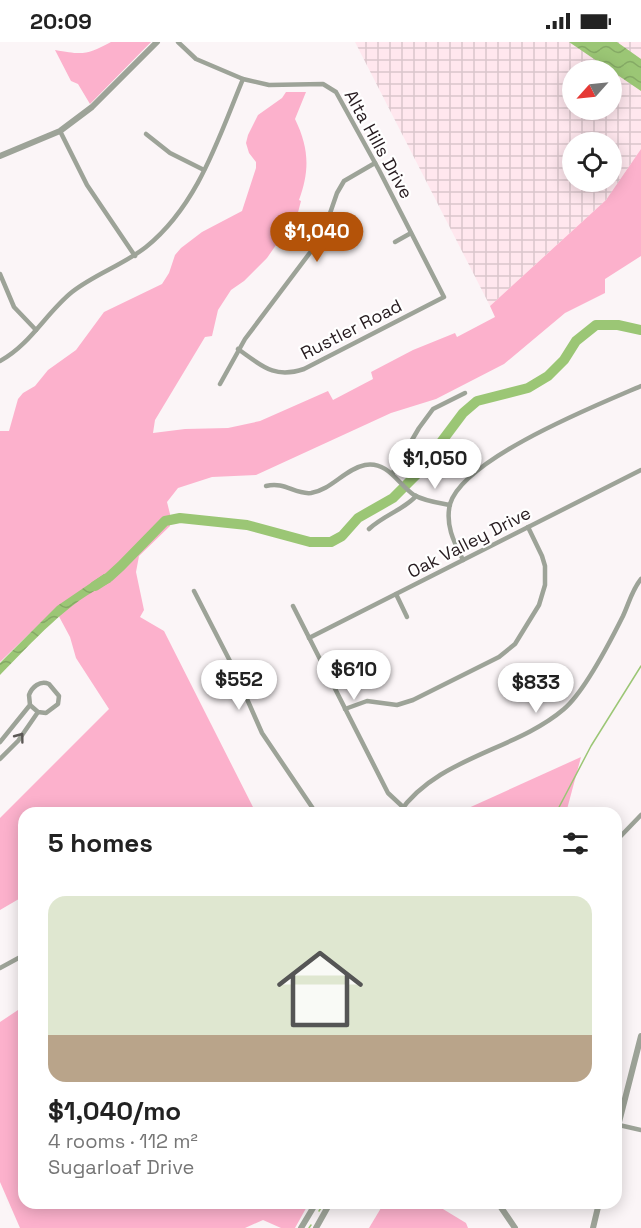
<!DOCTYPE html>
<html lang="en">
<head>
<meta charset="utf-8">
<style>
  body { margin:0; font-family:"Space Grotesk",sans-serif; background:#f6f6f6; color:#222; height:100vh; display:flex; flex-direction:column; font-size:22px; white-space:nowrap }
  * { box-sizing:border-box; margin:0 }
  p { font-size:20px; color:#767676 }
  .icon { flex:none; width:33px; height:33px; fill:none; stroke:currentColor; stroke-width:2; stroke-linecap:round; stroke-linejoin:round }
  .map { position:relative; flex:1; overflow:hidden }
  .sheet { position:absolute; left:18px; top:765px; width:604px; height:402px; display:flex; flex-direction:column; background:#fff; border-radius:18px; box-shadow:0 3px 15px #0003 }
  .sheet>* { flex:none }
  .needle { width:39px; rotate:243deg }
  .controls { position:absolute; left:562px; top:18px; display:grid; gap:12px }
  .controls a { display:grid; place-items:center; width:60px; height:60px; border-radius:50%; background:#fff; box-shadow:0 3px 15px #0003; font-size:30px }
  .price { position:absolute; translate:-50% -51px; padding:0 14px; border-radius:21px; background:#fff; color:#222; font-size:20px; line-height:39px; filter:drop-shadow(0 2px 3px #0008) }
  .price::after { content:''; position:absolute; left:50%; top:36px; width:18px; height:14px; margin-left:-9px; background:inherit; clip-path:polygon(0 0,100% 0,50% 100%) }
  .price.selected { background:#b45309; color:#fff }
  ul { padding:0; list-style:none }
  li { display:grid; align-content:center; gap:12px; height:318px; padding:0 30px }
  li+li { border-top:2px solid #e0e0e0 }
  li span { display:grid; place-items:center; height:186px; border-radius:18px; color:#555 }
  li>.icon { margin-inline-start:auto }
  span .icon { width:108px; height:108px; fill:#fffc; stroke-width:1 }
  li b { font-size:26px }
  h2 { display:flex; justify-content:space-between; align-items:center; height:72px; padding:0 30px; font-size:26px }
  .status { display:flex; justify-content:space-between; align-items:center; height:42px; padding:0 30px; background:#fff; direction:ltr }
  .status svg { height:16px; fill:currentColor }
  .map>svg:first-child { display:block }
  .industrial { fill:url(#industrial-grid); fill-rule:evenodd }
  .grass { fill:#fcb1cc }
  .water { fill:url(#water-waves) }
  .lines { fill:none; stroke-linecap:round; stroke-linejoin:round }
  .stream { stroke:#9bc675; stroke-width:1.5 }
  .river { stroke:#9bc675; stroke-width:10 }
  .minor { stroke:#9da398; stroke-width:4.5 }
  .tertiary { stroke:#9da398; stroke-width:6 }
  .oneway { stroke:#5b5855 }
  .labels { text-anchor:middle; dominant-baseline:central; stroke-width:4.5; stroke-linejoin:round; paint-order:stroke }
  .street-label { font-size:18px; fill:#251a1e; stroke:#fff }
</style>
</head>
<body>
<div class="status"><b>20:09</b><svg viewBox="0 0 49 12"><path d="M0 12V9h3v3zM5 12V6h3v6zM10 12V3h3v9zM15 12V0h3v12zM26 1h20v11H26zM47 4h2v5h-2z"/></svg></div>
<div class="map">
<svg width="641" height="1186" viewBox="0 0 641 1186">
  <defs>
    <pattern id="industrial-grid" width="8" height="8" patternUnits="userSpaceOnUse" patternTransform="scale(1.5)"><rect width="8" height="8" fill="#ffe7ee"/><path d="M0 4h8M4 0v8" fill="none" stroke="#dac6cc"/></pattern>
    <pattern id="water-waves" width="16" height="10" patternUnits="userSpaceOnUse" patternTransform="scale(1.5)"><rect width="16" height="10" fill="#9bc675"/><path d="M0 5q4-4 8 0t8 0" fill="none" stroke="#85aa65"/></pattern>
  </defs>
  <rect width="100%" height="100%" fill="#fbf5f7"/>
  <path class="industrial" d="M355,0H641V107L606,158L490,264ZM573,28H612V68H573ZM573,100H612V140H573Z"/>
  <g class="grass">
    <path d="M111,0H151L90,62L78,42L71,39L55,8C83,13 87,13 111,0Z"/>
    <path d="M286,50H306L295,77C309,106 310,128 299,158L301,159L296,178L292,180L267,216L244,239L231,248L218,268L212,294L205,295L155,378L153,391L185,387L228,386L260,379L328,349L333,358L373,337L371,330L413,308L455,291L457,295L495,275L490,264L606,158L641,107V214L605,237V251L565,271L504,322L436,357L391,371L256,433L212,435L178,446L167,460L170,472V484L139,514L136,530L144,568L140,575L164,589L256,771H24V854L0,868V776L109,667L76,616L70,595L55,567L0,620V389H9L18,357L23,351L35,344L48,328L76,308L104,270L162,242L169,231L175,213L181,206L202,190L242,169L256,126V120L249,111L246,101L248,93L258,73L282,56Z"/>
    <path d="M581,715L566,771H462L464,768Z"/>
    <path d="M24,964V1161H309L295,1186H281L263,1178L245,1186H20L0,1140V980Z"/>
    <path d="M384,1161H433L466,1181L468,1186H369Z"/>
  </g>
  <g class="water">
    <path d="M569,0H617L641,17V49Z"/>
    <path d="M104,532L111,540C66,561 34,599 0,633V621L57,564Z"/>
  </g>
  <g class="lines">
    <g class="stream">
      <path d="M556,771L591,704L641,624"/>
      <path d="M319,1169L324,1161"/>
      <path d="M309,1186L311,1183"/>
    </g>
    <path class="river" d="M95,544L109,535L121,524L165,479L180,476L247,483L310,500H331L342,494L358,476L393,456L418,431L463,371L477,359L528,346L548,334L564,318L576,299L596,283H618L641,288"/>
    <g class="minor">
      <path d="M178,0L196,17L243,37L269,43L323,42L336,50L379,128L444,255L304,327C274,337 262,324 238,307"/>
      <path d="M60,89L87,143L135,214"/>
      <path d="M146,92L170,111L204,128"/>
      <path d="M395,200L411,191"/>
      <path d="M0,232L14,265L36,288"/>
      <path d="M0,319C30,303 46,271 72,250C95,232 123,223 146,205C198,163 218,97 243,37"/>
      <path d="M220,342L245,297L312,208L327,180L337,151L344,139L375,121"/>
      <path d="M392,432L419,386L433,367L465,351"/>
      <path d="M266,444C285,439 295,453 311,451C331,448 345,427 365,423C388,419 398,442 414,453C424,459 439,461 450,463"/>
      <path d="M369,487C384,473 405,467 416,454"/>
      <path d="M463,518C454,500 445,483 450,462C464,416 597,363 641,344"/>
      <path d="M194,549L232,623L262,691L316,771"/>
      <path d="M396,552L407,575"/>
      <path d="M293,564L388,751L403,765"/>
      <path d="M309,596L641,428"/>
      <path d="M345,667L367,659L397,663L413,658L499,615L515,602L539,563L545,543V524L542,514L528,485"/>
      <path d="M0,700L30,663L29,653C32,645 40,638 49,642L59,654L58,662L46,671L38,670L30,663"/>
      <path d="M0,717L18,699L38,670"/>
      <path d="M399,771C437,715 515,709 564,667C584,650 611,598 623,574C629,561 632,548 641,537"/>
      <path d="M616,799L641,773"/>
      <path d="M0,926L24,913"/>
      <path d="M619,1083L641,1088"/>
    </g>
    <g class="tertiary">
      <path d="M0,114L60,89L92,65L157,0"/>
      <path d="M616,1092L641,994"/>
      <path d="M498,1161L515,1186"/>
      <path d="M301,1186L316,1161"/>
      <path d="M316,1186L330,1161"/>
      <path d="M593,1186L599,1161"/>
    </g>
  </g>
  <defs><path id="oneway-chevron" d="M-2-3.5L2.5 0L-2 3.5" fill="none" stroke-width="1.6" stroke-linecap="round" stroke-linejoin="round" transform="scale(1.5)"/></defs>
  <use class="oneway" href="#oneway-chevron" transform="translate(20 695) rotate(-53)"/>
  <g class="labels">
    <g class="street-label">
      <text transform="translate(379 102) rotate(61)">Alta Hills Drive</text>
      <text transform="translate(351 287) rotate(-27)">Rustler Road</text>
      <text transform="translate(469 500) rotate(-27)">Oak Valley Drive</text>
    </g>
  </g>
</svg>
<div class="controls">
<a><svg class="needle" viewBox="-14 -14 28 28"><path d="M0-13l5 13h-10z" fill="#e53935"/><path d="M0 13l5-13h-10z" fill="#767676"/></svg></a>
<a><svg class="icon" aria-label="locate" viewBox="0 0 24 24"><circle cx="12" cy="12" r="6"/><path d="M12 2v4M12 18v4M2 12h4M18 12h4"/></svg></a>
</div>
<b class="price selected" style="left:317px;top:221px">$1,040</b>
<b class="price" style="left:435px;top:448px">$1,050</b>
<b class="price" style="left:354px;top:659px">$610</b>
<b class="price" style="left:239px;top:669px">$552</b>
<b class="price" style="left:536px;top:672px">$833</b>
<section class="sheet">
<h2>5 homes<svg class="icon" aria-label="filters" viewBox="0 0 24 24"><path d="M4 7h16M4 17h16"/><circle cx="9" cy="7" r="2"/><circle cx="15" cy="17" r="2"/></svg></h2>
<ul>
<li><span style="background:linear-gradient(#dfe7d0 75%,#b9a48a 0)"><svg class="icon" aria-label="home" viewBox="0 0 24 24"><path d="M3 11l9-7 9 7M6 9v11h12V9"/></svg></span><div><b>$1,040/mo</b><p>4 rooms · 112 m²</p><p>Sugarloaf Drive</p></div></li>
</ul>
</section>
</div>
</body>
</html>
